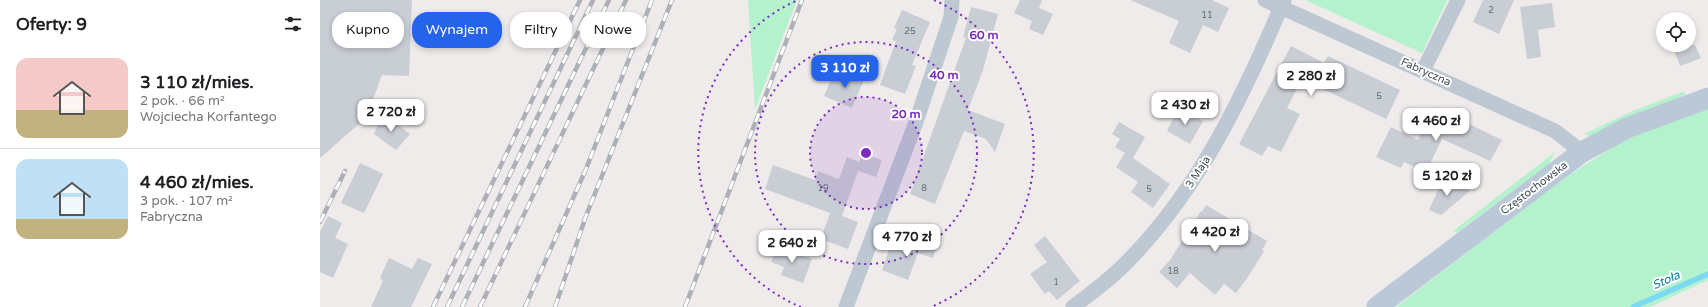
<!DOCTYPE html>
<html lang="pl">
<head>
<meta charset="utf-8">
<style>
  body { margin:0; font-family:"Varela Round",sans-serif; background:#f2f2f2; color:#202124; height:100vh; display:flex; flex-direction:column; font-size:15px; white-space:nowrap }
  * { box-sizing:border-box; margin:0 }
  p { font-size:13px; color:#757577 }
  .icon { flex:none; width:22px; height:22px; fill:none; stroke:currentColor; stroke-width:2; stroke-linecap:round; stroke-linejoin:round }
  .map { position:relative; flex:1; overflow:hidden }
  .sheet { display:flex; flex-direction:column; background:#fff; width:320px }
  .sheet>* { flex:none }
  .top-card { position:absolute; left:12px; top:12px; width:380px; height:36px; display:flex; gap:8px }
  .buttons { position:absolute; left:1336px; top:12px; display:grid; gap:8px }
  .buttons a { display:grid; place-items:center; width:40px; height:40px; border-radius:50%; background:#fff; box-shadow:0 2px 6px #0003; font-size:20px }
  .price { position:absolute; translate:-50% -34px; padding:0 9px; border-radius:8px; background:#fff; color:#222; font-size:13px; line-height:26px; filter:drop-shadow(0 1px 2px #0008) }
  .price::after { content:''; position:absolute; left:50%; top:24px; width:12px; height:9px; margin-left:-6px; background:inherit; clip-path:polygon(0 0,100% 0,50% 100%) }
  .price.on { background:#2563eb; color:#fff }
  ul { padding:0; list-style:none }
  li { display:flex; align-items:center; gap:12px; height:100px; padding:0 16px }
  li+li { border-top:1px solid #e0e0e0 }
  li span { display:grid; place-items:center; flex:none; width:112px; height:80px; border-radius:12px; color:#555 }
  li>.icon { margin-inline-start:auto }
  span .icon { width:48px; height:48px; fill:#fffc; stroke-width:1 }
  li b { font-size:17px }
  h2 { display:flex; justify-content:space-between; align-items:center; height:48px; padding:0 16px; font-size:17px }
  .chip { padding:0 14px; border-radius:16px; background:#fff; box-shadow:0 2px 6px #0003; font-size:14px; line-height:36px }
  .chip.on { background:#2563eb; color:#fff }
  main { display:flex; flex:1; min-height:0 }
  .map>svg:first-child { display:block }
  .green { fill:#b3f2cc }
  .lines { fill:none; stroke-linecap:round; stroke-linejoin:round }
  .stream { stroke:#7cd9f3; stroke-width:5.5 }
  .building { fill:#c9cdd4 }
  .street { stroke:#bdc8d3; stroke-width:15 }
  .secondary { stroke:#bbc8d7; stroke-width:21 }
  .rail-casing { stroke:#adb0b7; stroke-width:4.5 }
  .rail { stroke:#fff; stroke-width:3; stroke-dasharray:9; stroke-linecap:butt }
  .ring { fill:none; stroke:#7b2cbf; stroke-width:2; stroke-dasharray:2 4 }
  .labels { text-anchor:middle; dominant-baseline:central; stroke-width:4; stroke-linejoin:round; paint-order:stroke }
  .number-label { font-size:9px; fill:#646e78 }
  .street-label { font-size:11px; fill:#424f5a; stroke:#fff }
  .water-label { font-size:12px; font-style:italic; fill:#027da0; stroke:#fff }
  .centre { fill:#7b2cbf; stroke:#fff; stroke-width:2 }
  .ring-label { font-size:12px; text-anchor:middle; font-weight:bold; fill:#7b2cbf; stroke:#fff; stroke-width:4; stroke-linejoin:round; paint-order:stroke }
</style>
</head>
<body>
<main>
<section class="sheet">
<h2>Oferty: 9<svg class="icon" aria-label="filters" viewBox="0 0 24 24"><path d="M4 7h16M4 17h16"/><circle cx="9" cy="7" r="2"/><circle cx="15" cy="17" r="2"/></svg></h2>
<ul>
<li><span style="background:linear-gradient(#f6c9c9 65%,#c2b280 0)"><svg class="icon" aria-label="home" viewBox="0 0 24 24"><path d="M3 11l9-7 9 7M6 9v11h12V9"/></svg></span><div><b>3 110 zł/mies.</b><p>2 pok. · 66 m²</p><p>Wojciecha Korfantego</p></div></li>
<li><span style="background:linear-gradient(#bfe0f5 75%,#c2b280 0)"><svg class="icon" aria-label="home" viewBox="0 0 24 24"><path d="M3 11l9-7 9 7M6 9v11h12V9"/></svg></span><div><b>4 460 zł/mies.</b><p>3 pok. · 107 m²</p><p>Fabryczna</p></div></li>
</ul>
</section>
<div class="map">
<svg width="1388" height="307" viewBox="0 0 1388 307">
  <rect width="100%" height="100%" fill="#efebeb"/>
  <g class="green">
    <path d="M428,0H477L435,109Z"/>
    <path d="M985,0H1127L1102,53Z"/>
    <path d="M1362,92L1365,93V95L1278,133L1270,136L1264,134L1313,111Z"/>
    <path d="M1388,108V280L1330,307H1076L1237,183L1301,142L1374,111Z"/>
    <path d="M1235,152L1229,164L1137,233L1133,231Z"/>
  </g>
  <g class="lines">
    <path class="stream" d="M1313,307L1388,274"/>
  </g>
  <g class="building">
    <path d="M0,0H92L89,76L62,75L51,105L56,109L0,158Z"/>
    <path d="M700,0H722L719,8L733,14L723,35L709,29L712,21L694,13Z"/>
    <path d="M810,0H892L909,8L898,32L883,25L870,53L849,43L859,21Z"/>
    <path d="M1163,0H1194L1179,34L1153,22Z"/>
    <path d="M1232,3L1235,27L1218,30L1221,57L1207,59L1200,7Z"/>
    <path d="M651,7L678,14L663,70L648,110L685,124L675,152L666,139L644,131L615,204L590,194L646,38L643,37Z"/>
    <path d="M582,10L610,22L592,65L596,66L585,94L560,85L576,41L572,40L577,29L574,28Z"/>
    <path d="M1352,45H1375L1381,58L1360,66Z"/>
    <path d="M971,46L1004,63L1008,56L1080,90L1066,119L982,79L967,108L980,114L961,152L948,146L942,156L919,144Z"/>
    <path d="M529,70L545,77L532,108L504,96L513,75L525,80Z"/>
    <path d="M1114,107L1182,140L1170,161L1122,139L1106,172L1084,162L1081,168L1056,157L1071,127L1098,140Z"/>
    <path d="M859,108L883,121L870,144L847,131Z"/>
    <path d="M63,114L90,134L76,150L54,134Z"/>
    <path d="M799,122L825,137L813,158L850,184L833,208L811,192L818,182L796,167L805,153L795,147L800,139L792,134Z"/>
    <path d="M542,153L562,160L556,177L538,171L522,216L538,222L528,249L501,239L510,213L445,189L453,165L495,180L498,171L519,179L527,157L539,162Z"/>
    <path d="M40,163L63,174L44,213L21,203Z"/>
    <path d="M1123,179L1150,191L1121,215L1109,210Z"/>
    <path d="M886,205L947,241L942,250L944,251L928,277L916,293L904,284L895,295L870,273L857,288L839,272L850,260L881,211L882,212Z"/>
    <path d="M8,216L22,223L15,238L28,244L13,278L0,272V232Z"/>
    <path d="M725,236L760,281L737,300L729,291L725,294L710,274L727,262L714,245Z"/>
    <path d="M603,238L618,243L613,258L598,253L588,280L562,270L571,244L584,248L586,244L599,248Z"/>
    <path d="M457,246L492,259L483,283L461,275L464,267L451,262Z"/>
    <path d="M69,258L92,269L98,258L112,264L91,307H51L63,281L60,278Z"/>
  </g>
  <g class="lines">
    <g class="street">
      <path d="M945,0L1235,131L1262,152"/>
      <path d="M1103,71L1138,0"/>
      <path d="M526,307L596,122L631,17L632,0"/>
      <path d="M753,307C771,293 791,279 807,262C880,188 924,95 964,0"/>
    </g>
    <path class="secondary" d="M1057,307L1262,152L1307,128L1388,98"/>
    <g class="rail-casing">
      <g id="rail">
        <path d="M0,222L25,171"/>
        <path d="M113,307L260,0"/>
        <path d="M127,307L273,0"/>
        <path d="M142,307L289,0"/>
        <path d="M160,307L306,0"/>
        <path d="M205,307L266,169L332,0"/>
        <path d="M235,307L266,216L352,0"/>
        <path d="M365,307L482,0"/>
      </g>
    </g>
    <use href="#rail" class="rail"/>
  </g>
  <circle cx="546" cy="153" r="56" fill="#7b2cbf" fill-opacity=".12"/>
  <g class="ring">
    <circle cx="546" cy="153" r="56"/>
    <circle cx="546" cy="153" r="111"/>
    <path d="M481 307A167 167 0 0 1 478 0M614 0A167 167 0 0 1 611 307"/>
  </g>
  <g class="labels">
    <g class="number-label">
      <text x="1171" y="10">2</text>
      <text x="887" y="15">11</text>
      <text x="590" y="31">25</text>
      <text x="1059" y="96">5</text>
      <text x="503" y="188">19</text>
      <text x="604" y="188">8</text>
      <text x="829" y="189">5</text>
      <text x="853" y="271">18</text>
      <text x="736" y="282">1</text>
    </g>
    <g class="street-label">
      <text transform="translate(1106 72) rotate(24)">Fabryczna</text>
      <text transform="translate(878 172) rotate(-57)">3 Maja</text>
      <text transform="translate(1214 188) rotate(-37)">Częstochowska</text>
    </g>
    <g class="water-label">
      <text transform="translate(1346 280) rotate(-24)">Stoła</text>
    </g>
  </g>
  <circle cx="546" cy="153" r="6" class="centre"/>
  <g class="ring-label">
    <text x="664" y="39">60 m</text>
    <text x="624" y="79">40 m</text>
    <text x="586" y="118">20 m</text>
  </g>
</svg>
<div class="buttons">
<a><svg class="icon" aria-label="locate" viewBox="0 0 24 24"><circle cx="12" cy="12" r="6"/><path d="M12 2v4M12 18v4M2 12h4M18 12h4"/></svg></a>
</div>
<b class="price on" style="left:525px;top:89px">3 110 zł</b>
<b class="price" style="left:991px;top:97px">2 280 zł</b>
<b class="price" style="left:865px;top:126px">2 430 zł</b>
<b class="price" style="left:71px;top:133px">2 720 zł</b>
<b class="price" style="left:1116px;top:142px">4 460 zł</b>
<b class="price" style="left:1127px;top:197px">5 120 zł</b>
<b class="price" style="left:895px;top:253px">4 420 zł</b>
<b class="price" style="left:587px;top:258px">4 770 zł</b>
<b class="price" style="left:472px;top:264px">2 640 zł</b>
<div class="top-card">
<a class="chip">Kupno</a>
<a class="chip on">Wynajem</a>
<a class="chip">Filtry</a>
<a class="chip">Nowe</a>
</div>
</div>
</main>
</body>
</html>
